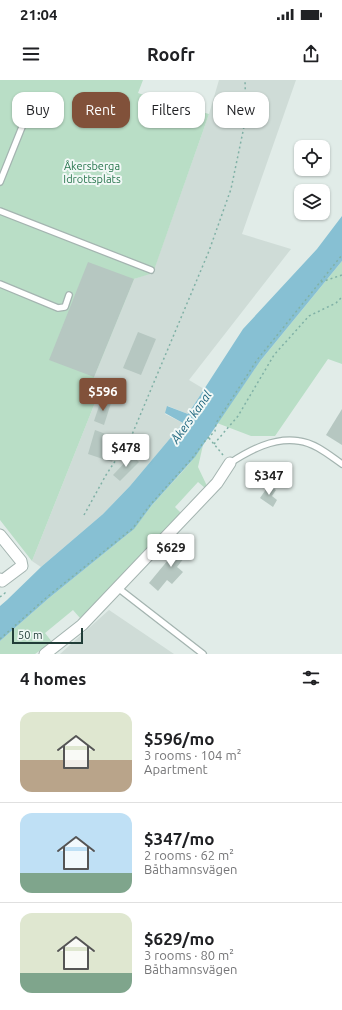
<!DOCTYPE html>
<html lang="en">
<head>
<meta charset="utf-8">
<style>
  body { margin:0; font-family:Ubuntu,sans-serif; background:#f2f2f2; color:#202124; height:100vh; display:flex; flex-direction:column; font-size:15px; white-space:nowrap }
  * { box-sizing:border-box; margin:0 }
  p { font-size:13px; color:#757577 }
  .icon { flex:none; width:22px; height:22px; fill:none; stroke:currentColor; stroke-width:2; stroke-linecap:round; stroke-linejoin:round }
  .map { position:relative; height:574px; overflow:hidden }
  .drawer { display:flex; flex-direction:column; background:#fff; flex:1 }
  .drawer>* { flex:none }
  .banner { position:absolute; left:12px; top:12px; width:318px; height:36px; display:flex; gap:8px }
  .controls { position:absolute; left:294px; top:60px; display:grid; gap:8px }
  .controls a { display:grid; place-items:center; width:36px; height:36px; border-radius:8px; background:#fff; box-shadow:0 1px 3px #0004; font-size:20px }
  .scale { position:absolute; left:12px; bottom:10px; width:71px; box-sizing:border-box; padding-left:4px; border:2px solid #213d38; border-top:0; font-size:11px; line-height:14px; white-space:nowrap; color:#213d38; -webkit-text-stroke:3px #f1f8f6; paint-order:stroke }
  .price { position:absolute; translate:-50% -34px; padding:0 9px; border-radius:4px; background:#fff; color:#222; font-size:13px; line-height:26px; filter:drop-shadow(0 1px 2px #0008) }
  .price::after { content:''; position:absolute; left:50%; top:24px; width:12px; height:9px; margin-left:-6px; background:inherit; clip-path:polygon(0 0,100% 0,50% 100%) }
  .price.selected { background:#81513a; color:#fff }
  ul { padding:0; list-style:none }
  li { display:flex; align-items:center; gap:12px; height:100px; padding:0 20px }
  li+li { border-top:1px solid #e0e0e0 }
  li span { display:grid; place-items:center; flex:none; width:112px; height:80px; border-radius:12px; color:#555 }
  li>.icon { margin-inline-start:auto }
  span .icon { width:48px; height:48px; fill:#fffc; stroke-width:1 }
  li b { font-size:17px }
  h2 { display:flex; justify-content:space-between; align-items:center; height:48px; padding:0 20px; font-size:17px }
  .chip { padding:0 14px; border-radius:12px; background:#fff; box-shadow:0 1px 3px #0004; font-size:14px; line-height:36px }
  .chip.selected { background:#81513a; color:#fff }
  .status { display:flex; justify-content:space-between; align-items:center; height:28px; padding:0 20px; background:#fff; direction:ltr }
  .status svg { height:11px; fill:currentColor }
  header { display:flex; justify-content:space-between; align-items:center; height:52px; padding:0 20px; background:#fff; font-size:18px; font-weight:700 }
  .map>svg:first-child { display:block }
  .built { fill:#cfdcd7 }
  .green { fill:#b9dec6 }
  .water { fill:#87c0d3 }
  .building { fill:#b6c7c1 }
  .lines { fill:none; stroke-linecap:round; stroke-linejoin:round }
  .service-casing { stroke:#a4b4b0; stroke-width:8 }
  .minor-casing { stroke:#a4b4b0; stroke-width:13 }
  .path { stroke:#80b1a6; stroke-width:1.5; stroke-dasharray:2 3; stroke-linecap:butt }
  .service { stroke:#fff; stroke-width:5.5 }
  .minor { stroke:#fff; stroke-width:11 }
  .labels { text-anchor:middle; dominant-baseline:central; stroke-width:4; stroke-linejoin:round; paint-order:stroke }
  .park-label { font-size:11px; fill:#29764e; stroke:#f1f8f6 }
  .water-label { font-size:12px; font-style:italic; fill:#19627b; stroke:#f1f8f6 }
</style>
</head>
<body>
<div class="status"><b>21:04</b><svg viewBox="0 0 49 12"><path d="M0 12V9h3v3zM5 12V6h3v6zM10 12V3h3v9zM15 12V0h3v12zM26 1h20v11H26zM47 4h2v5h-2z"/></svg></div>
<header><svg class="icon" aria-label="menu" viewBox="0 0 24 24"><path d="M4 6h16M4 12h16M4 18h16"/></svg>Roofr<svg class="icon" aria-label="share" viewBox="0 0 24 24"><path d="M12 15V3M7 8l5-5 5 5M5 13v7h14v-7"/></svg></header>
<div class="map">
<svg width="342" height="574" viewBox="0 0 342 574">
  <rect width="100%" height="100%" fill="#e1ece8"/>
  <g class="built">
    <path d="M219,0H296L242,154L291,169L189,300L204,309L188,334L168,326L165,334L183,343L130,406L103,434L41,487L32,481L100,310L94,297L134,199L153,192L209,34Z"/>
    <path d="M109,530L174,574H60Z"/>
  </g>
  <g class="green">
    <path d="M0,0H143L138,13L159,20L209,34L153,193L134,199L94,297L100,310L32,481L0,440Z"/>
    <path d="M342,181V284L328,279L275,356H251L217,343L261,280Z"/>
    <path d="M203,365L198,387L207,406L205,408L198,402L175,427L181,433L131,489L80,538L73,530L45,553L52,562L35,574H0V561L49,518L129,453C138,444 145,434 153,424C170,404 189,387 203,365Z"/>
  </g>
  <path class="water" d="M342,136V181L261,280L195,377L152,425L134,449L49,518L0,561V526L7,520L41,487L103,434L130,406L183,343L165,333L167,326L188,334L243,249L317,169Z"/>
  <g class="building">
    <path d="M88,182L134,199L94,297L49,280Z"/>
    <path d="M138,252L156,259L141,295L123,288Z"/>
    <path d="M101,320L111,323L104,345L94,341Z"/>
    <path d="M342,329V365L326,355Z"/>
    <path d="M95,350L111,356L109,363L117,366L112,382L88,374Z"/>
    <path d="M132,375L139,382L120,401L113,395Z"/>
    <path d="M269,405L276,410L272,416L277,420L273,427L260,418Z"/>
    <path d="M183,462L191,469L177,487L183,492L172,504L167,500L158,511L149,503Z"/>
  </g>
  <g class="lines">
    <g class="service-casing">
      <g id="service">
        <path d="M0,102L30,27"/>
        <path d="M0,131L151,190"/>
        <path d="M0,204L58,228L65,227L69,215"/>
        <path d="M230,383C250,370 274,357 299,361C315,363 329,375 342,384"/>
        <path d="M118,508L203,574"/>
      </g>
    </g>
    <g class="minor-casing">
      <g id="minor">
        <path d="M0,455L21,481L22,486L2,501L0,499"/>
        <path d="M45,574L82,545L217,403L230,383"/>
      </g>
    </g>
    <g class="path">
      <path d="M321,202L342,195"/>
      <path d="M209,358L223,375"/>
      <path d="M214,364L238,336L274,275L309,236L336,223L342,217"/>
      <path d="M84,435L106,395L131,357L209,171L231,109L246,37L245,0"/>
      <path d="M0,517L5,513L4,512"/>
      <path d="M0,559L47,517L133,448L150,425L194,376L203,363L215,351L216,343L257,280L342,175"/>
    </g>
    <use href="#service" class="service"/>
    <use href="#minor" class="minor"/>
  </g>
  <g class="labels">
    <g class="park-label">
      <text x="92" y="86">Åkersberga<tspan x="92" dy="13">Idrottsplats</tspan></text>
    </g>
    <g class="water-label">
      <text transform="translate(191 337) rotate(-55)">Åkers kanal</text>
    </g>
  </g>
</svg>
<div class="controls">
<a><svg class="icon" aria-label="locate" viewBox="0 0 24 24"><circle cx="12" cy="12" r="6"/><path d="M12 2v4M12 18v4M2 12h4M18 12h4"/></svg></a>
<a><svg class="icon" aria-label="layers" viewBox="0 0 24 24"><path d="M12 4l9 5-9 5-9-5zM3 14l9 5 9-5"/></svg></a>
</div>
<div class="scale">50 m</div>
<b class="price selected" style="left:103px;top:332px">$596</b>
<b class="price" style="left:126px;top:388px">$478</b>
<b class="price" style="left:269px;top:416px">$347</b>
<b class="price" style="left:171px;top:488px">$629</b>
<div class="banner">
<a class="chip">Buy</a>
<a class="chip selected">Rent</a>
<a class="chip">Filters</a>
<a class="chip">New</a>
</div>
</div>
<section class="drawer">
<h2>4 homes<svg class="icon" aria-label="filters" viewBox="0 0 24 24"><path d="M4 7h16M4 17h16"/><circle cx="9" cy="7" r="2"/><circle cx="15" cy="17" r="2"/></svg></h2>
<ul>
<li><span style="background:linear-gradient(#dfe7d0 60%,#b9a48a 0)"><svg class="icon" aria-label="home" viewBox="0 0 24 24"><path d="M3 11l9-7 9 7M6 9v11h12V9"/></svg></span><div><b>$596/mo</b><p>3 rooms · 104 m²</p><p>Apartment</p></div></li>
<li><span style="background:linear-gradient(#bfe0f5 75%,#7fa58c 0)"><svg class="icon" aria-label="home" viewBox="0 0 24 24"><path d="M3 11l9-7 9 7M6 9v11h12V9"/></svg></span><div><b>$347/mo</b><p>2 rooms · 62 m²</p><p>Båthamnsvägen</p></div></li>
<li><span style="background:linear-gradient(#dfe7d0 75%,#7fa58c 0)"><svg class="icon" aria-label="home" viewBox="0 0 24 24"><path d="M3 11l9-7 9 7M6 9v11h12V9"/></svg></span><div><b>$629/mo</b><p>3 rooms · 80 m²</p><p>Båthamnsvägen</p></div></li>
</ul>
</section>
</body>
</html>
